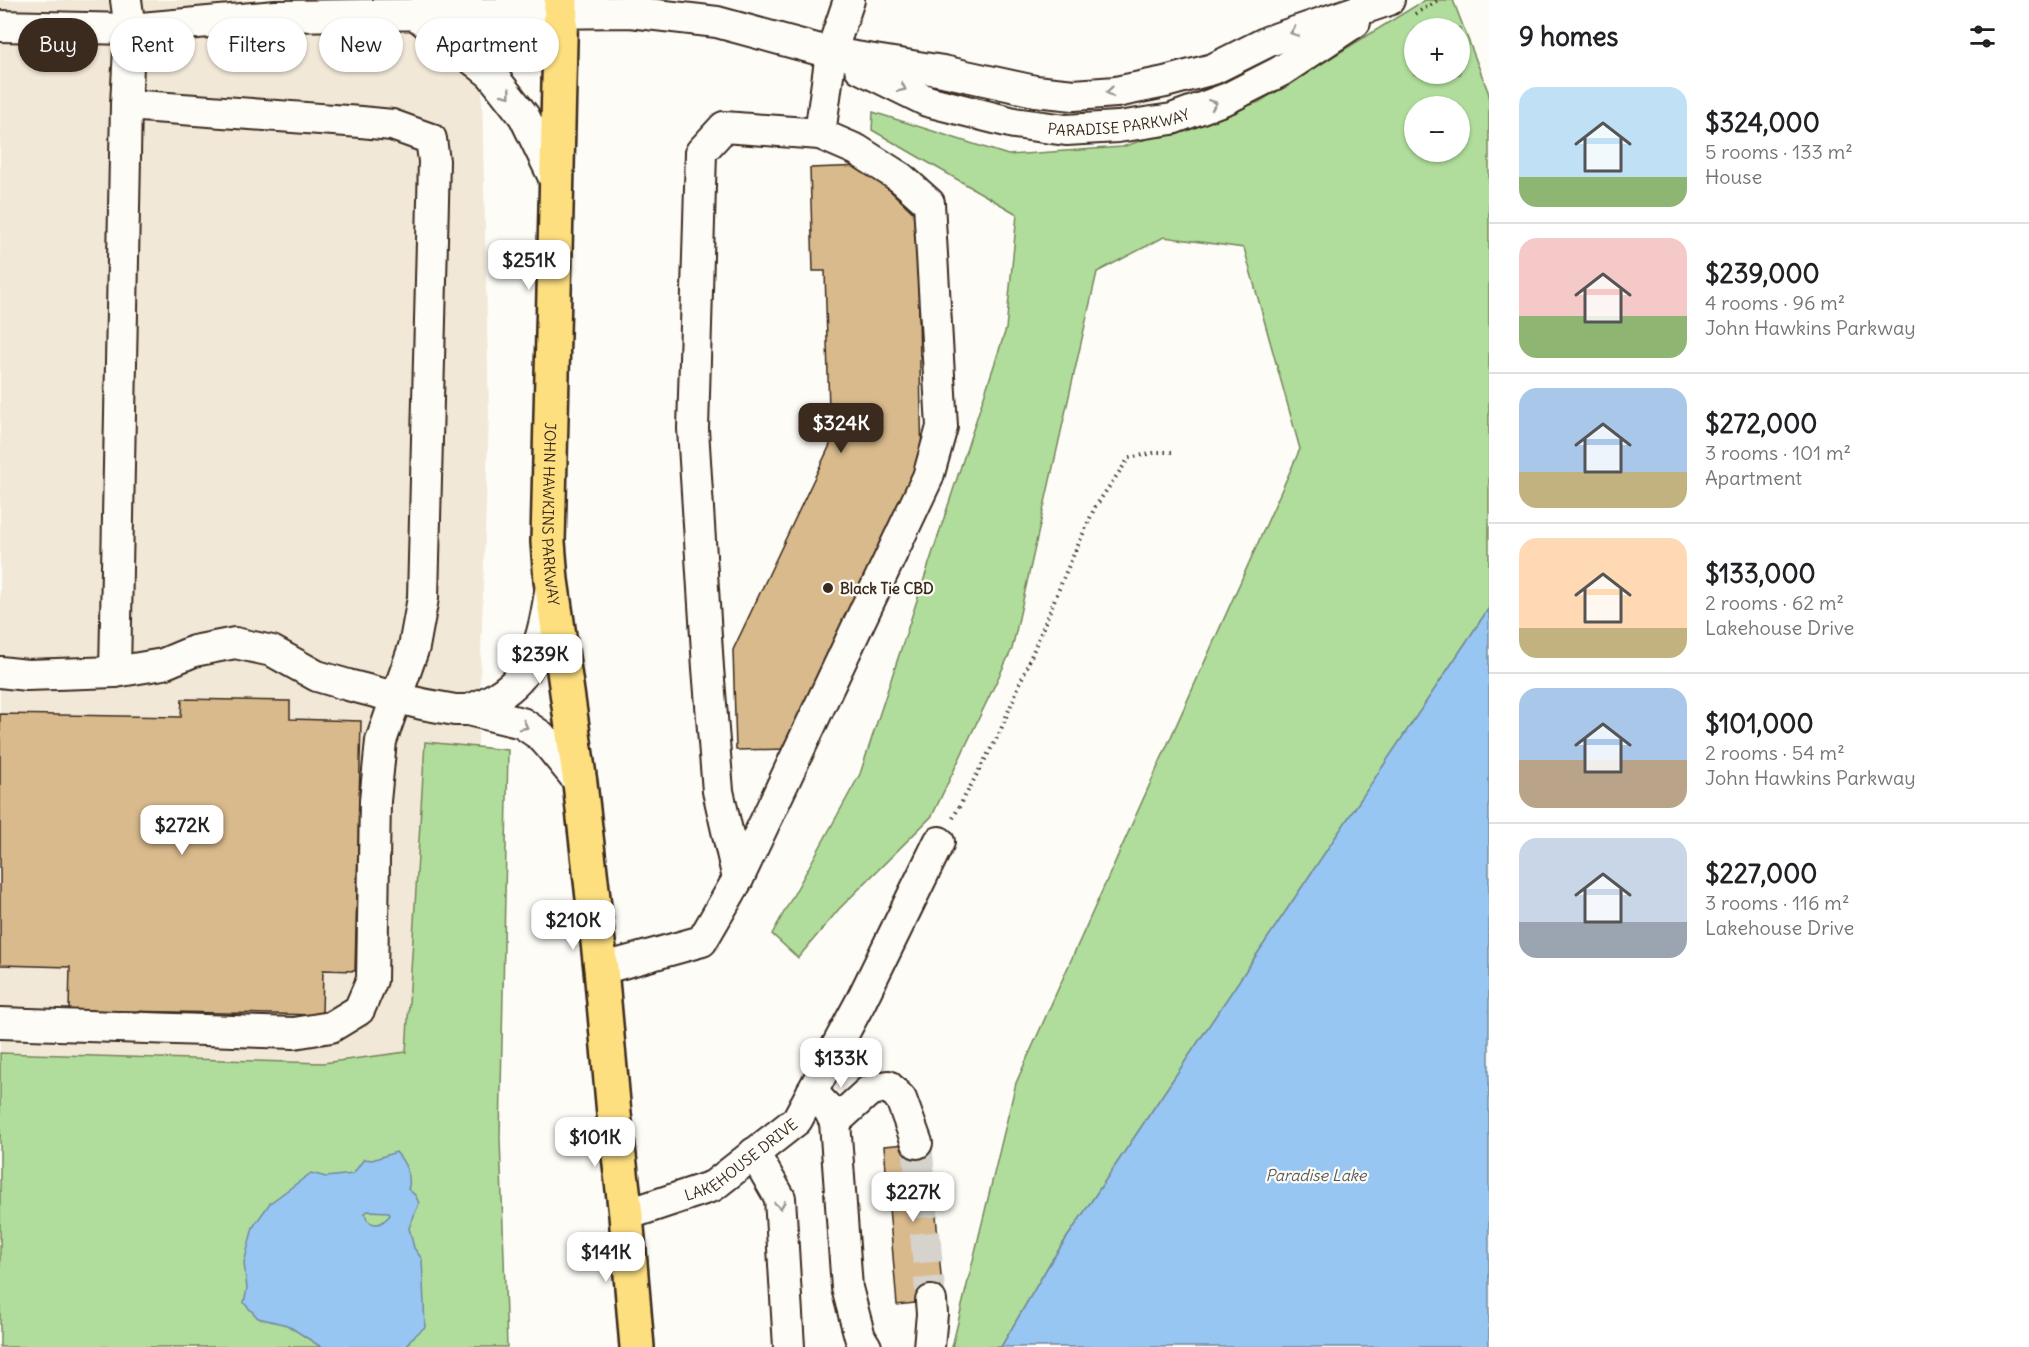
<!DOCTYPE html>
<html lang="en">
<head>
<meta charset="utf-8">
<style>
  body { margin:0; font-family:Delius,sans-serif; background:#f6f6f6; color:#202124; height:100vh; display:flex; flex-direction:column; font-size:22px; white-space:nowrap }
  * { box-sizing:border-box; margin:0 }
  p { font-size:20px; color:#757577 }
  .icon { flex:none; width:33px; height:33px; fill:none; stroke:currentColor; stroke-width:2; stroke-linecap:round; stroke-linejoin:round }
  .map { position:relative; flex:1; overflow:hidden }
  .details { display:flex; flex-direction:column; background:#fff; width:540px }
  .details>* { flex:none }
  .top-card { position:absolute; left:18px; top:18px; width:570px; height:54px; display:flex; gap:12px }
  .fabs { position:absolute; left:1404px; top:18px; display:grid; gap:12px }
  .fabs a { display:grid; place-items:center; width:66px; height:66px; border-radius:50%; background:#fff; box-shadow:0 2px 4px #0004; font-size:30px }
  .price { position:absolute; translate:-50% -51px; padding:0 14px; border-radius:12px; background:#fff; color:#222; font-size:20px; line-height:39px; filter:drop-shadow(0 2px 3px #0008) }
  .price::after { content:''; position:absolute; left:50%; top:36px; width:18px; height:14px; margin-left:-9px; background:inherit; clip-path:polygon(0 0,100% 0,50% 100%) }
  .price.active { background:#3b2a1e; color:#fff }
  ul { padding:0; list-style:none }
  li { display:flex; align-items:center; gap:18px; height:150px; padding:0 30px }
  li+li { border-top:2px solid #e0e0e0 }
  li span { display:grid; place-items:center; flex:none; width:168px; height:120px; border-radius:18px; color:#555 }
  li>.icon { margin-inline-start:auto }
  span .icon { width:72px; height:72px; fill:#fffc; stroke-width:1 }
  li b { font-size:26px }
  h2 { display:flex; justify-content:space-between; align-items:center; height:72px; padding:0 30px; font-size:26px }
  .pill { padding:0 21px; border-radius:27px; background:#fff; box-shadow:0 2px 4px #0004; font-size:21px; line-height:54px }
  .pill.active { background:#3b2a1e; color:#fff }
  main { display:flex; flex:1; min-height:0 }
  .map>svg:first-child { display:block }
  .built { fill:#f2e8d7 }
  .green { fill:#b0dd9b; stroke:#76845c; stroke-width:1.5; fill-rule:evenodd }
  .water { fill:#97c6f2; stroke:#72889d; stroke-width:1.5; fill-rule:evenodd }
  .building { fill:#d9ba8c; stroke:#3b2a1e; stroke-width:1.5 }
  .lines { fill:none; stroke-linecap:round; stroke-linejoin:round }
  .minor-tunnel { stroke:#d6d2cc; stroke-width:30; stroke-dasharray:30 15; stroke-linecap:butt }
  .minor-casing { stroke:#3b2a1e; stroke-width:34 }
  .major-casing { stroke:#3b2a1e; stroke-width:38 }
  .path { stroke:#3b2a1e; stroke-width:4; stroke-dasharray:1.5 4.5; stroke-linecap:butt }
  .minor { stroke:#fdfcf7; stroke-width:30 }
  .major { stroke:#fddf80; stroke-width:33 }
  .oneway { stroke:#9c938a }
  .poi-dot { fill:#3b2a1e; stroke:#fdfcf7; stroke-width:2 }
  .labels { text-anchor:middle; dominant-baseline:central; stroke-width:4.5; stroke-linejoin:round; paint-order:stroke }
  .street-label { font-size:15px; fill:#3b2a1e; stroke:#fdfcf7 }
  .poi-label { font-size:15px; font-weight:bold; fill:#3b2a1e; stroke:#fdfcf7; text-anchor:start }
  .water-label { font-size:16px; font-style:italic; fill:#57595e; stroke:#fdfcf7 }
</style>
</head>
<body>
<main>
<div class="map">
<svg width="1489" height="1347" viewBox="0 0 1489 1347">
  <rect width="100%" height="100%" fill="#fdfcf7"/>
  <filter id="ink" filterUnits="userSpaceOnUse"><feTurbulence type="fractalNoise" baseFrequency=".0167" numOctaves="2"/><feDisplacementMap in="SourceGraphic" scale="12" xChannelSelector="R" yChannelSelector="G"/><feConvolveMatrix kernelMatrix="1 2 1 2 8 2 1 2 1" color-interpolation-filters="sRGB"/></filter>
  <g filter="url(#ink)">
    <path class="built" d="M0,0H480L489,414L465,1133L0,1082Z"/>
    <g class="green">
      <path d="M1425,0H1453L1489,94V608L1050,1263L1001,1347H952L1016,1083L1300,449L1244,248L1164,237L1097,272L1012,649L932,816L839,909L798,958L772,934L860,774L1006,329L1017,214L872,130L873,112L1008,155L1122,147L1259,102ZM1414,28H1460V74H1414ZM1414,106H1460V152H1414Z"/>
      <path d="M425,742L508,750L500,1138L507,1347H0V1053L323,1063L406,1052Z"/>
    </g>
    <g class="water">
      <path d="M1489,608V1347H1001L1050,1263Z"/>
      <path d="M396,1152C404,1161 413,1177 408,1189L415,1195L419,1203L409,1228L414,1248L422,1259L425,1327L410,1340L407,1347H321L287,1325L258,1318L244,1303L247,1289L244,1263L253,1227L270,1203L311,1173L326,1177L353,1174L364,1159L372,1160ZM368,1211L389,1212L390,1215C383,1223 377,1228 367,1220L365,1213Z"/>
    </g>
    <g class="building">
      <path d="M864,166L917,216L922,464L788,749L736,750L733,650L830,445L825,271H813L810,168Z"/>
      <path d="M182,699L290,701V719L361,721L355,971L323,970L322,1015L69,1010L70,967L0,965V714L181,717Z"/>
      <path d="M930,1142L943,1300L897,1305L884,1146Z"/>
    </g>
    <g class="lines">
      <path class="minor-tunnel" d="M917,1143L931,1301"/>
      <g class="minor-casing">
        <g id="minor">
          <path d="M421,11L416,15L491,74L524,116L557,184"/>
          <path d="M0,26L130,29L276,16L630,12L717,22L831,53L943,71L1035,91L1074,95L1116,92L1165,82L1213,69L1269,41L1389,0"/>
          <path id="s1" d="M860,68L927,101L1014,123L1066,130L1118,127L1172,119L1228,98L1281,71L1355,22"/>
          <path d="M0,672L27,675L115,672L163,664L194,651L235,643L272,651L317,676L348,685L422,704L455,710H468L522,723L541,736L549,745L580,783"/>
          <path d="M115,672L126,105L130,29L126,0"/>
          <path d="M468,710C530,689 541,651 550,592"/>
          <path d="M738,879L718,791L708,668L693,429L701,152L724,127L820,134L831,53L849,0"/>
          <path d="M601,969L702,941L738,879L928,477L942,427L929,203L901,178L857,150L820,134"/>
          <path d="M0,1023L294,1033L331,1027L359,1010L372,980L375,801L381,741L414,647L423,598L434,161L431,139L392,125L361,122L126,105"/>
          <path d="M812,1092L829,1110L835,1122L847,1288L860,1337L866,1347"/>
          <path d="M835,1122L869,1091L888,1086L901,1099L917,1143"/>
          <path d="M754,1153L780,1198L789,1347"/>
          <path id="s2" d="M626,1215L713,1186L797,1120L860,1003L939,842"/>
          <path d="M929,1347L932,1314L931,1301"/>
        </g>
      </g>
      <g class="major-casing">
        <g id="major">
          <path id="s3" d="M561,0L548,542L551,580L580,783L601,969L614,1114L626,1215L637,1347"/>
        </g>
      </g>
      <g class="path">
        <path d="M1415,14L1438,0"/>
        <path d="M953,818L999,734L1066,572L1095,507L1129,458L1158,452H1173"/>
      </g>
      <use href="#minor" class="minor"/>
      <use href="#major" class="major"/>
    </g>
    <defs><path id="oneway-chevron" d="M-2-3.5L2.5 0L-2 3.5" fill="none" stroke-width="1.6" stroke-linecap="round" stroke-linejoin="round" transform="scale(1.5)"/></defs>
    <g class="oneway">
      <use href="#oneway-chevron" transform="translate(1294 32) rotate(161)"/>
      <use href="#oneway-chevron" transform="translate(902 88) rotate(26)"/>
      <use href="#oneway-chevron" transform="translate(1110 92) rotate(175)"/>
      <use href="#oneway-chevron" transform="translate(507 94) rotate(52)"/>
      <use href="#oneway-chevron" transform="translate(1213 104) rotate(-20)"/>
      <use href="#oneway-chevron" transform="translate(524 726) rotate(27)"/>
      <use href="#oneway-chevron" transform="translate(780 1205) rotate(82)"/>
    </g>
  </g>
  <circle class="poi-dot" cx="828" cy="588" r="6"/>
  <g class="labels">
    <g class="street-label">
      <text stroke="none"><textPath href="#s1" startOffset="270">PARADISE PARKWAY</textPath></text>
      <text stroke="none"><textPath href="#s3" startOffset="514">JOHN HAWKINS PARKWAY</textPath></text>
      <text stroke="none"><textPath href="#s2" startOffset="129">LAKEHOUSE DRIVE</textPath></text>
    </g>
    <g class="poi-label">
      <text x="840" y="588">Black Tie CBD</text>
    </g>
    <g class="water-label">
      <text x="1316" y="1175">Paradise Lake</text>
    </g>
  </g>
</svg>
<div class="fabs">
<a>+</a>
<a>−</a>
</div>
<b class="price" style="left:529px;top:291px">$251K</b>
<b class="price active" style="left:841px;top:454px">$324K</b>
<b class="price" style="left:540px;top:685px">$239K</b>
<b class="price" style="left:182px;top:856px">$272K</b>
<b class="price" style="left:573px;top:951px">$210K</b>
<b class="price" style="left:841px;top:1089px">$133K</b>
<b class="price" style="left:595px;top:1168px">$101K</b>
<b class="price" style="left:913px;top:1223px">$227K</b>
<b class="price" style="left:606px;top:1283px">$141K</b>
<div class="top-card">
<a class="pill active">Buy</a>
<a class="pill">Rent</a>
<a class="pill">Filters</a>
<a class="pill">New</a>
<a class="pill">Apartment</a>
</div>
</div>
<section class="details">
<h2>9 homes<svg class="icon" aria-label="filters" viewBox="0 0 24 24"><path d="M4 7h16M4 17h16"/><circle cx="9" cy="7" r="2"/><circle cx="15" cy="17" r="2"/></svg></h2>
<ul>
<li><span style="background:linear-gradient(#bfe0f5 75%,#8fb573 0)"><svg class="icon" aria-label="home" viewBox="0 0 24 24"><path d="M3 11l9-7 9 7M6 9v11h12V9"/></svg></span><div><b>$324,000</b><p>5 rooms · 133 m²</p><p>House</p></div></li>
<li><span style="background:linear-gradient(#f6c9c9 65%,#8fb573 0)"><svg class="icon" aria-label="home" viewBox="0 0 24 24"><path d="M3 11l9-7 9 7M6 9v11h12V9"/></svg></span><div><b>$239,000</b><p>4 rooms · 96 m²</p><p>John Hawkins Parkway</p></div></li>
<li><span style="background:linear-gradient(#a9c7e8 70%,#c2b280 0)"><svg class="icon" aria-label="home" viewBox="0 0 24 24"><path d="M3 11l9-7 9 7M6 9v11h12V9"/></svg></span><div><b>$272,000</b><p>3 rooms · 101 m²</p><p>Apartment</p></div></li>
<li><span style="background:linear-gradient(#ffd9b3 75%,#c2b280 0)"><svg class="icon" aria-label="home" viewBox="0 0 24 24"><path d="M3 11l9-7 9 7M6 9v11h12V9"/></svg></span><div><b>$133,000</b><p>2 rooms · 62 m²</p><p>Lakehouse Drive</p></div></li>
<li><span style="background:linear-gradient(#a9c7e8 60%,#b9a48a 0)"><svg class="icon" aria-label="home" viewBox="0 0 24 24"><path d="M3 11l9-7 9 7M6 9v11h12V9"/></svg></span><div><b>$101,000</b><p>2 rooms · 54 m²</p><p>John Hawkins Parkway</p></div></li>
<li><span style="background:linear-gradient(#c9d6e8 70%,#9aa5b1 0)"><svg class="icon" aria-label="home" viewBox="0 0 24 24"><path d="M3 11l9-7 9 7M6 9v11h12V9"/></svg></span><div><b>$227,000</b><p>3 rooms · 116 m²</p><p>Lakehouse Drive</p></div></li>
</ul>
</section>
</main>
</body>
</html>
